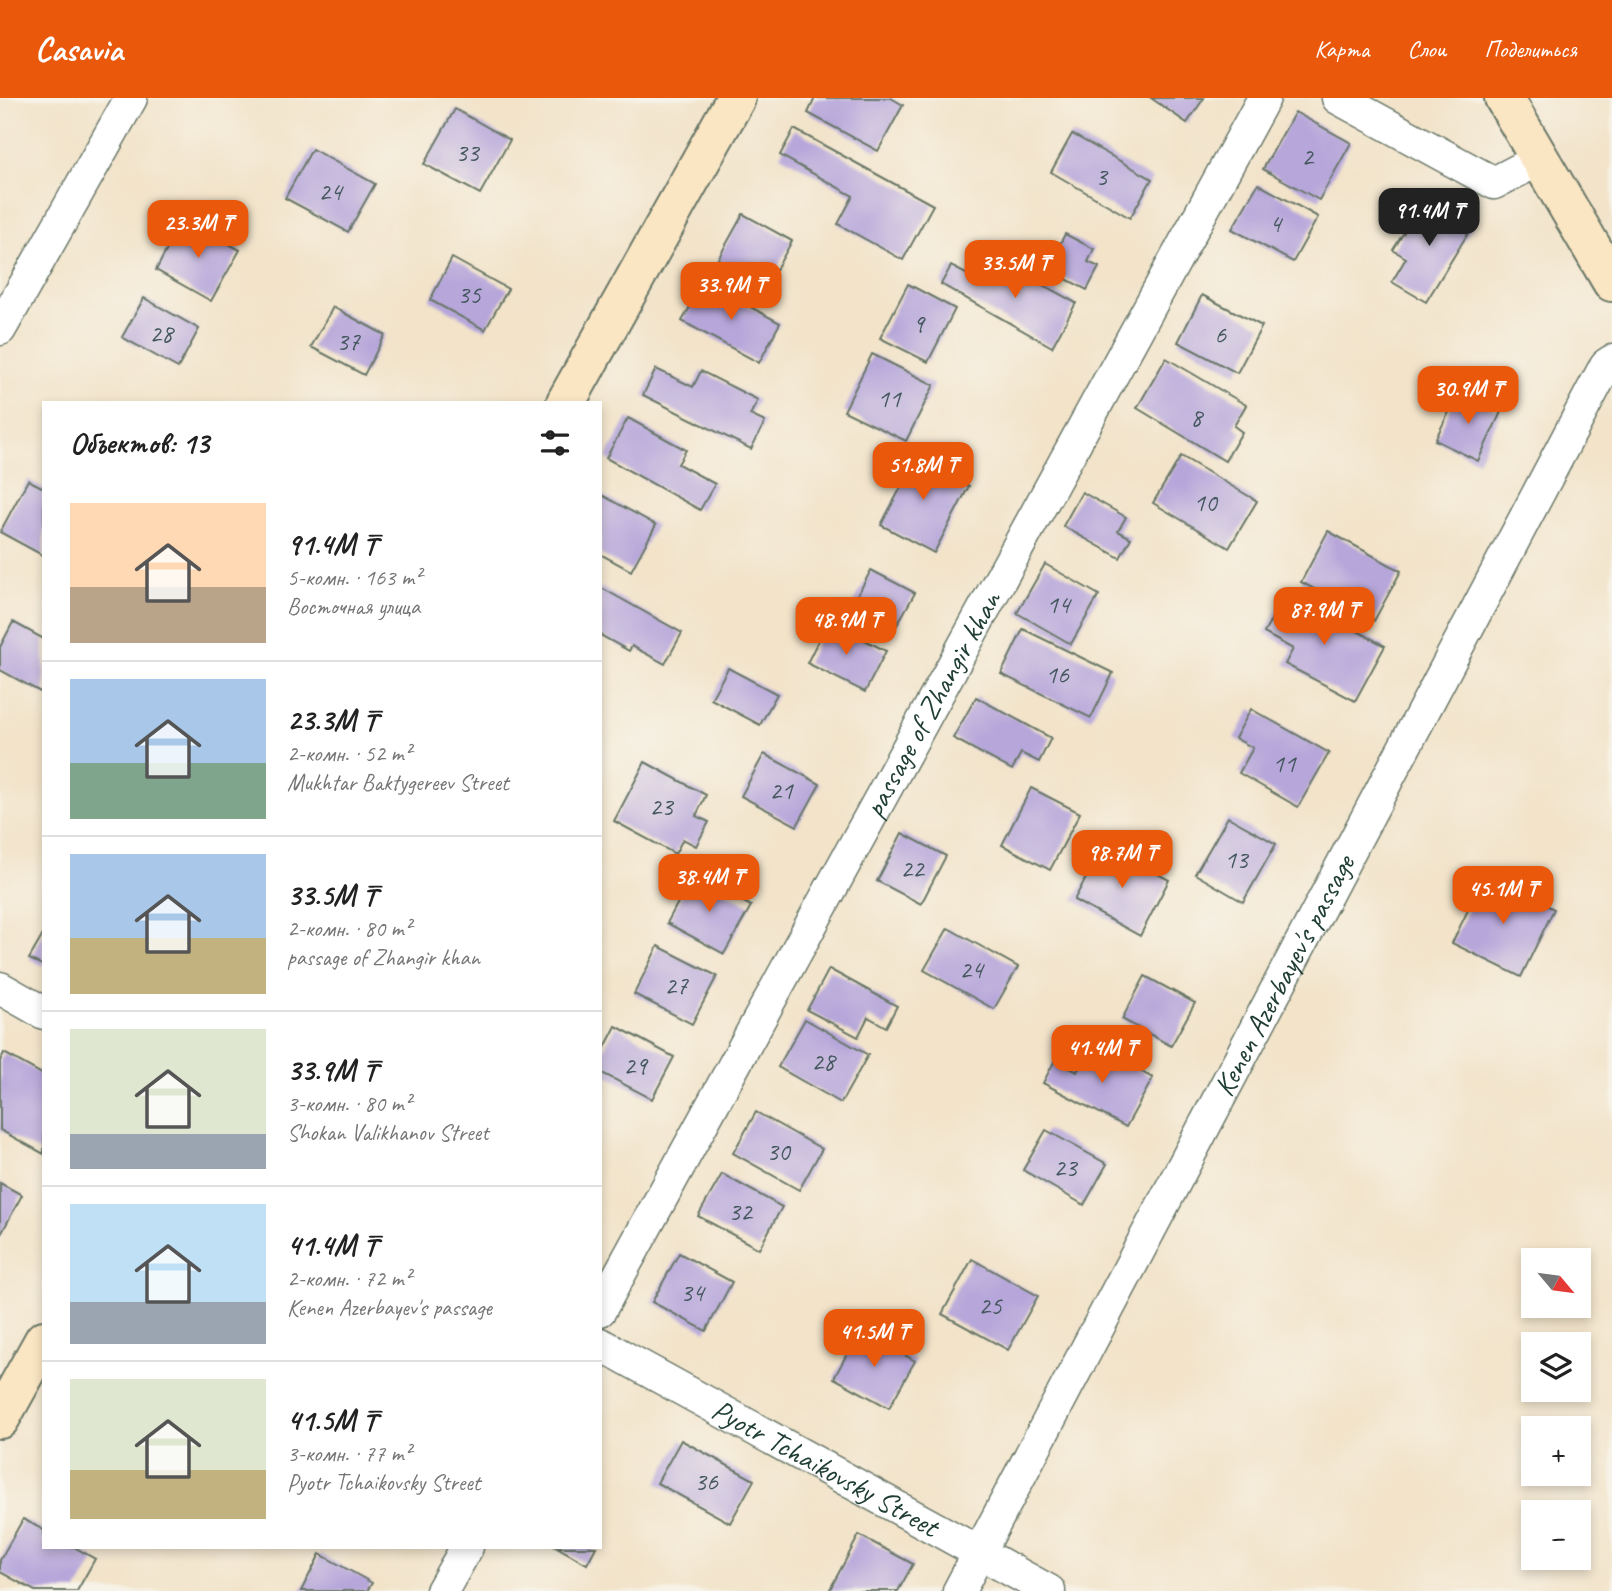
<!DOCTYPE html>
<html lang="ru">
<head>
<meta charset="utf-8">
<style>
  body { margin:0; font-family:Caveat,sans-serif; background:#f6f6f6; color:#222; height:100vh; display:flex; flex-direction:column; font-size:26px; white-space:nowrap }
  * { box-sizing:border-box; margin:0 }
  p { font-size:23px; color:#767676 }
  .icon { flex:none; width:38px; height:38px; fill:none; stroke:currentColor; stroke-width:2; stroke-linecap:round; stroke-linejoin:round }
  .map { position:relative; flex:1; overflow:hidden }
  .side { position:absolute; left:42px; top:303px; width:560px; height:1148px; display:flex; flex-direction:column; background:#fff; border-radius:0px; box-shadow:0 4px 10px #0003 }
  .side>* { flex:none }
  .needle { width:46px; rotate:119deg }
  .fabs { position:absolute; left:1521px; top:1150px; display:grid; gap:14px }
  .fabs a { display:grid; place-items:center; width:70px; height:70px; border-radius:0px; background:#fff; box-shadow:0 4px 10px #0003; font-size:35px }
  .price { position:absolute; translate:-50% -60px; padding:0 16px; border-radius:14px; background:#ea580c; color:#fff; font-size:23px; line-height:46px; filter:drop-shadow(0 2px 4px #0008) }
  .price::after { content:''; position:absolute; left:50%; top:42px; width:21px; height:16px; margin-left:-10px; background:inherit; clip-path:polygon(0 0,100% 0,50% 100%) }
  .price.current { background:#222; color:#fff }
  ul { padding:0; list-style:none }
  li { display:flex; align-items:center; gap:21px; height:175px; padding:0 28px }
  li+li { border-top:2px solid #e0e0e0 }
  li span { display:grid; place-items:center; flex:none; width:196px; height:140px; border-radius:0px; color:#555 }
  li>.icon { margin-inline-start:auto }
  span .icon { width:84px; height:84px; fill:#fffc; stroke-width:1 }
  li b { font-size:30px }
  h2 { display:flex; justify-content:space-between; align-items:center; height:84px; padding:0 28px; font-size:30px }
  header { display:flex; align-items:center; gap:42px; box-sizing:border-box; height:98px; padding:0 35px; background:#ea580c; color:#fff }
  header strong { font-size:33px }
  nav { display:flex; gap:38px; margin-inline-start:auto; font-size:24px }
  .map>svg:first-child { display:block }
  .building { fill:#b6a6da }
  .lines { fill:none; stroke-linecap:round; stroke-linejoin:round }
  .street-casing { stroke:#697768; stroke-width:35 }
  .secondary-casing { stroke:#697768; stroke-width:42 }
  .street { stroke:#fff; stroke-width:32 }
  .secondary { stroke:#fbe6c3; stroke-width:38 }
  .labels { text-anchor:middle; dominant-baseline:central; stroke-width:5; stroke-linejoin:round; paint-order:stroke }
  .number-label { font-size:26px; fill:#45575e }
  .street-label { font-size:30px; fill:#1f3d34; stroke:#f7f3e8 }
</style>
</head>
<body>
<header>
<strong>Casavia</strong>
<nav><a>Карта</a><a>Слои</a><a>Поделиться</a></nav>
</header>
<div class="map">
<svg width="1612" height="1493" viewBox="0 0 1612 1493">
  <rect width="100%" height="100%" fill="#f7f3e8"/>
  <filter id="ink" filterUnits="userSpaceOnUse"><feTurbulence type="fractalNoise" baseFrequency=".0143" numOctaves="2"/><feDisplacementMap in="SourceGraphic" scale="14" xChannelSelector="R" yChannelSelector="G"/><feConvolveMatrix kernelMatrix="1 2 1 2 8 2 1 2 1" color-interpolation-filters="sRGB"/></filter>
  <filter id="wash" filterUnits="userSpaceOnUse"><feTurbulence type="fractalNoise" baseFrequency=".00686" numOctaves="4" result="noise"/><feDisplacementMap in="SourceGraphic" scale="28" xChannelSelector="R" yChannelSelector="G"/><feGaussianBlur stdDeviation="1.57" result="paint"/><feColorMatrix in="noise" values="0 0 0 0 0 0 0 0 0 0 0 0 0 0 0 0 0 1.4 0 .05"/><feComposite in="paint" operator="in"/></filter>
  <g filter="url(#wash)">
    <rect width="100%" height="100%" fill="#f2e3c9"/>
    <g id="blocks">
      <g class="building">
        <path d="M815,0H891L903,7L878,53L808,15Z"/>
        <path d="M1151,0H1204L1187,25Z"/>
        <path d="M455,11L510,42L480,96L424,66Z"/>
        <path d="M1295,14L1351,45L1319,102L1263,71Z"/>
        <path d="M794,31L933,107L903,162L838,126L853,98L780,57Z"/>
        <path d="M1072,36L1152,81L1130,120L1051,74Z"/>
        <path d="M312,51L375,86L348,134L285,100Z"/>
        <path d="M1258,86L1318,119L1293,164L1232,131Z"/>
        <path d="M1426,99L1473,127L1426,204L1392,184L1406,160L1393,152Z"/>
        <path d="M743,116L792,143L767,188L718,161Z"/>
        <path d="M183,121L240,152L211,203L156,172Z"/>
        <path d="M1065,136L1094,151L1088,164L1099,169L1087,192L1047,171Z"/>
        <path d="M452,160L508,191L485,232L430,202Z"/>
        <path d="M996,161L1076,205L1052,249L941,186L951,168L983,185Z"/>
        <path d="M704,184L780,225L759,265L682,223Z"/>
        <path d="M908,186L955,211L928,264L880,240Z"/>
        <path d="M1202,197L1262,228L1237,275L1178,244Z"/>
        <path d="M144,200L199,231L178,270L122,239Z"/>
        <path d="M333,209L385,237L364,277L311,249Z"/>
        <path d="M872,256L934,287L906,343L844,313Z"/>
        <path d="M1166,260L1246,307L1234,328L1242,334L1225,363L1137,310Z"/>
        <path d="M656,271L693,289L701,273L758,302L750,317L765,324L751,351L643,297Z"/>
        <path d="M1459,294L1501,314L1478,363L1435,342Z"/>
        <path d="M628,320L686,352L678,366L715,386L700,412L606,360Z"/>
        <path d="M899,351L969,388L934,455L881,427L906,380L889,372Z"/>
        <path d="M1181,358L1257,403L1229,450L1153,405Z"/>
        <path d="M28,382L44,390V458L0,434Z"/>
        <path d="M1082,394L1126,419L1118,433L1131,440L1120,460L1063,428Z"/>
        <path d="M600,396L656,427L631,473L600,456Z"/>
        <path d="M1328,433L1401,473L1374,523L1301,484Z"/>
        <path d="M1045,466L1099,497L1071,546L1017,515Z"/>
        <path d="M871,472L915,495L897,527L854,504Z"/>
        <path d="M600,489L682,535L665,566L632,548L629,553L600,537Z"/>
        <path d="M1286,494L1385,548L1355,603L1285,566L1293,551L1264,535Z"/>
        <path d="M828,523L886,553L865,594L807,565Z"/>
        <path d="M13,524L44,541V596L0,572V549Z"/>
        <path d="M1023,531L1113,575L1091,620L1001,576Z"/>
        <path d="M728,570L777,596L760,627L711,601Z"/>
        <path d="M976,599L1051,640L1039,664L1021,655L1012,672L953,640Z"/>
        <path d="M1251,611L1329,655L1298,709L1239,675L1253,650L1235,640Z"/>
        <path d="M764,656L820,686L797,728L741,698Z"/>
        <path d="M645,664L706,697L696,718L709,724L696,748L683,741L675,756L614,723Z"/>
        <path d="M1031,690L1080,715L1050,772L1002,747Z"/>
        <path d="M1228,719L1276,746L1243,804L1195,776Z"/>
        <path d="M902,735L946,758L921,806L877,783Z"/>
        <path d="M1104,747L1169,782L1140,838L1074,802Z"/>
        <path d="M693,776L751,808L724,856L667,825Z"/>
        <path d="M1485,777L1554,811L1521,879L1452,845Z"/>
        <path d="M948,830L1018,869L994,911L924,872Z"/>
        <path d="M44,835V868L29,861Z"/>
        <path d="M658,848L717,878L692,926L634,896Z"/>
        <path d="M829,871L897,908L886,929L868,919L858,939L807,912Z"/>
        <path d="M1145,878L1195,905L1171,948L1122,921Z"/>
        <path d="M805,921L868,957L841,1005L778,969Z"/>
        <path d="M616,928L674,959L652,1001L600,974V959Z"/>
        <path d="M1091,946L1153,980L1126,1029L1043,985L1055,962L1077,974Z"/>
        <path d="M4,955L44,977V1056L0,1032V963Z"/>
        <path d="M756,1014L822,1051L799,1092L733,1055Z"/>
        <path d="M1046,1032L1107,1066L1084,1107L1023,1072Z"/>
        <path d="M722,1076L782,1109L759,1151L698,1118Z"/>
        <path d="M0,1085L22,1097L0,1138Z"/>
        <path d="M679,1155L732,1184L706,1233L652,1204Z"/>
        <path d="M972,1161L1038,1198L1008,1252L942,1216Z"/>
        <path d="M860,1232L915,1263L889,1310L834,1280Z"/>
        <path d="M681,1342L754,1382L730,1425L657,1385Z"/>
        <path d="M23,1421L44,1432V1449H74L95,1461L77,1493H35L0,1474V1462Z"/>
        <path d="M859,1437L913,1466L898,1493H829Z"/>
        <path d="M557,1449H596L587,1466Z"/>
        <path d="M320,1456L372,1485L367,1493H301Z"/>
      </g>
    </g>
  </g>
  <g filter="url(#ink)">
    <use href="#blocks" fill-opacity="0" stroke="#697768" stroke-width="2"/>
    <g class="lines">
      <g class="street-casing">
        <g id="street">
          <path d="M1338,0L1494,85L1540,61"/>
          <path d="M0,231L131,0"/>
          <path d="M0,890L44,915"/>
          <path id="s1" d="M600,1212L1264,0"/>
          <path id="s2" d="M600,1246L1049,1493"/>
          <path d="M442,1493L467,1449"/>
          <path id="s3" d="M959,1493L1606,267L1612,263"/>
        </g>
      </g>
      <g class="secondary-casing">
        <g id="secondary">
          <path d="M1504,0L1612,184"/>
          <path d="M566,304L736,0"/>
          <path d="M0,1321L44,1242"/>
        </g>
      </g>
      <use href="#street" class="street"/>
      <use href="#secondary" class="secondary"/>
    </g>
  </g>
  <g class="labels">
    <g class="number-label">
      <text x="467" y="54">33</text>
      <text x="1307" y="58">2</text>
      <text x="1101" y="78">3</text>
      <text x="330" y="93">24</text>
      <text x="1275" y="125">4</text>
      <text x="469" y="196">35</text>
      <text x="918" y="225">9</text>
      <text x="161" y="235">28</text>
      <text x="1220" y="236">6</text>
      <text x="348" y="243">37</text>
      <text x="889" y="300">11</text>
      <text x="1196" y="319">8</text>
      <text x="1205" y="404">10</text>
      <text x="1058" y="506">14</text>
      <text x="1057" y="576">16</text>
      <text x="1284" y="665">11</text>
      <text x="781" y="692">21</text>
      <text x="661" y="708">23</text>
      <text x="1236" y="761">13</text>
      <text x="912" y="770">22</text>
      <text x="971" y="871">24</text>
      <text x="676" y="887">27</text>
      <text x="823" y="963">28</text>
      <text x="635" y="967">29</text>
      <text x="778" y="1053">30</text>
      <text x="1065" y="1069">23</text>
      <text x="740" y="1113">32</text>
      <text x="692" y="1194">34</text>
      <text x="990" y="1207">25</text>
      <text x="706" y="1383">36</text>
    </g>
    <g class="street-label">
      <text stroke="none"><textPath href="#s1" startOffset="691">passage of Zhangir khan</textPath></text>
      <text stroke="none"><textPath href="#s3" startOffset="696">Kenen Azerbayev's passage</textPath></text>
      <text stroke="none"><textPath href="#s2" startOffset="257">Pyotr Tchaikovsky Street</textPath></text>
    </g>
  </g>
</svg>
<div class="fabs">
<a><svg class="needle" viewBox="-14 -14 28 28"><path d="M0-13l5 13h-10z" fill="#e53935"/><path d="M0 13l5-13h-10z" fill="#767676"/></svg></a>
<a><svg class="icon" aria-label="layers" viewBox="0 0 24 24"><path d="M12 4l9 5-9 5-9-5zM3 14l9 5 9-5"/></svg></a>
<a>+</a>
<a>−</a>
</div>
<b class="price current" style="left:1429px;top:150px">91.4M ₸</b>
<b class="price" style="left:198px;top:162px">23.3M ₸</b>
<b class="price" style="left:1015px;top:202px">33.5M ₸</b>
<b class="price" style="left:731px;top:224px">33.9M ₸</b>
<b class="price" style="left:1468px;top:328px">30.9M ₸</b>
<b class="price" style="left:923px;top:404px">51.8M ₸</b>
<b class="price" style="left:1324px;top:549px">87.9M ₸</b>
<b class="price" style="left:846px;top:559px">48.9M ₸</b>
<b class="price" style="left:1122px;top:792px">98.7M ₸</b>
<b class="price" style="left:709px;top:816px">38.4M ₸</b>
<b class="price" style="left:1503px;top:828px">45.1M ₸</b>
<b class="price" style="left:1102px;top:987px">41.4M ₸</b>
<b class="price" style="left:874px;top:1271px">41.5M ₸</b>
<section class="side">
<h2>Объектов: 13<svg class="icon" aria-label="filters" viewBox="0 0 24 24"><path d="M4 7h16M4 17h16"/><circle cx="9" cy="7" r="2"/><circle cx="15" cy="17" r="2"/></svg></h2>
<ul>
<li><span style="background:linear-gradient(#ffd9b3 60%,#b9a48a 0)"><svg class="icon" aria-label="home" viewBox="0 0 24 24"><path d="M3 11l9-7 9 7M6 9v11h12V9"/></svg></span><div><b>91.4M ₸</b><p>5-комн. · 163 m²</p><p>Восточная улица</p></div></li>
<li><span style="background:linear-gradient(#a9c7e8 60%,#7fa58c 0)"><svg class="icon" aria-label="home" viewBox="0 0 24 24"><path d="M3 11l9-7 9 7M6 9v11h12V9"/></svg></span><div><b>23.3M ₸</b><p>2-комн. · 52 m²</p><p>Mukhtar Baktygereev Street</p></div></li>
<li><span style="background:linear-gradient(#a9c7e8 60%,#c2b280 0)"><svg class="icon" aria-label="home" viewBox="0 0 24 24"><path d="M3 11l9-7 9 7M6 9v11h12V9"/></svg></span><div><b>33.5M ₸</b><p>2-комн. · 80 m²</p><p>passage of Zhangir khan</p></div></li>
<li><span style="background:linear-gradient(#dfe7d0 75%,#9aa5b1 0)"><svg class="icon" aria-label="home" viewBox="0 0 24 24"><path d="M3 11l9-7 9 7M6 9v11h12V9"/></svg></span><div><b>33.9M ₸</b><p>3-комн. · 80 m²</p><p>Shokan Valikhanov Street</p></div></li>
<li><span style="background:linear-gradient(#bfe0f5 70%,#9aa5b1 0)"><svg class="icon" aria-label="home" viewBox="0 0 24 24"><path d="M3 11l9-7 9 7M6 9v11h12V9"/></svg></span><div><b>41.4M ₸</b><p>2-комн. · 72 m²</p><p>Kenen Azerbayev's passage</p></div></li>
<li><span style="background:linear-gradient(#dfe7d0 65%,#c2b280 0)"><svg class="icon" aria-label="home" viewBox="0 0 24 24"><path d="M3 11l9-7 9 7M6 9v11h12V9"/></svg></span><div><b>41.5M ₸</b><p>3-комн. · 77 m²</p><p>Pyotr Tchaikovsky Street</p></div></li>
</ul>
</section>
</div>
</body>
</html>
